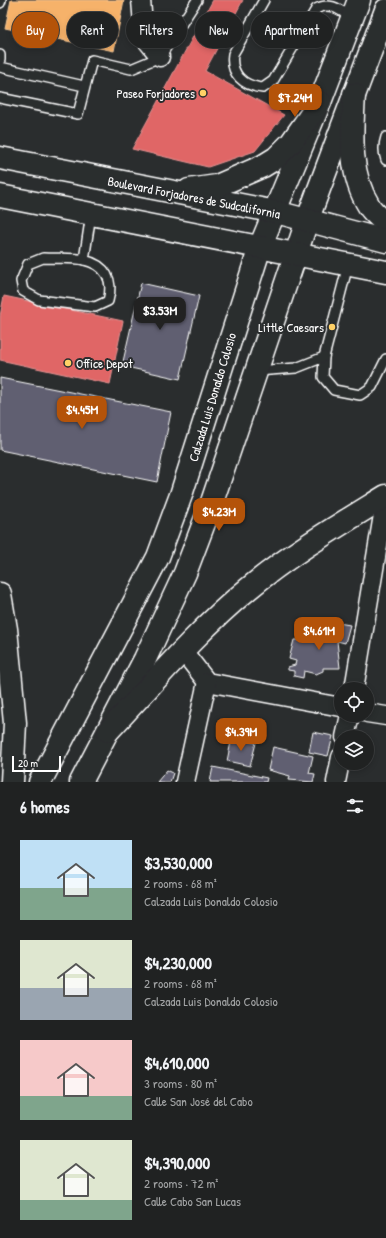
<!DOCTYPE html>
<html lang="en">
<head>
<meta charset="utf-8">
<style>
  body { margin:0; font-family:"Patrick Hand",sans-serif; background:#2d2f2f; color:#f1f3f6; height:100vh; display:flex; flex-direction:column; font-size:15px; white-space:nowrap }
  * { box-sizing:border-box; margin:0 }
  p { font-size:13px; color:#a2a4a5 }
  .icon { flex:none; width:22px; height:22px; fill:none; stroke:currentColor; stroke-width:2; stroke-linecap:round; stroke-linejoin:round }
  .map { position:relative; height:782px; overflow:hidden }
  .details { display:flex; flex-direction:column; background:#202222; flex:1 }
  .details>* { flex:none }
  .guide { position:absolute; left:12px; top:12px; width:362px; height:36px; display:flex; gap:8px }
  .tools { position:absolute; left:334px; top:682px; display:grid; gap:8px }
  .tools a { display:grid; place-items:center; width:40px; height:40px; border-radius:50%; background:#202222; box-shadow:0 2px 6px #0003,0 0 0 1px #3d3f40; font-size:20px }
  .scale { position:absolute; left:12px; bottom:10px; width:49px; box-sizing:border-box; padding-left:4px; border:2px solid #fff; border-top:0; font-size:11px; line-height:14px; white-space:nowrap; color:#fff; -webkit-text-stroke:3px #2a2d2e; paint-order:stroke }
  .price { position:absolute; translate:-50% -34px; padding:0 9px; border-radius:8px; background:#b45309; color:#fff; font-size:13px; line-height:26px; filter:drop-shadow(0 1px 2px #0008) }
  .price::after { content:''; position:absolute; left:50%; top:24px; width:12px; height:9px; margin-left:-6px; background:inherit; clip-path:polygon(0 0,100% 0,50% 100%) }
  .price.on { background:#222; color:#fff }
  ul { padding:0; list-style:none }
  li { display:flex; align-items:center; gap:12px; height:100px; padding:0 20px }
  li span { display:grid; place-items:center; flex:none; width:112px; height:80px; border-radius:0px; color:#555 }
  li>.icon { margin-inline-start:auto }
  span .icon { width:48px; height:48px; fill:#fffc; stroke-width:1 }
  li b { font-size:17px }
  h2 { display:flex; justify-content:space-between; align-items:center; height:48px; padding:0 20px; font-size:17px }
  .tag { padding:0 14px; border-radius:18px; background:#202222; box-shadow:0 2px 6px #0003,0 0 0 1px #3d3f40; font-size:14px; line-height:36px }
  .tag.on { background:#b45309; color:#fff }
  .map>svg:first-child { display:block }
  .shops { fill:#e06666; stroke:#e99494 }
  .health { fill:#f6b26b; stroke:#f9c997 }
  .building { fill:#605f71; stroke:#fff }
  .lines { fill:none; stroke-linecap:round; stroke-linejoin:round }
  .lane-casing { stroke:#fff; stroke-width:12 }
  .street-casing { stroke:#fff; stroke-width:21 }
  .secondary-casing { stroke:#fff; stroke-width:25 }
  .primary-casing { stroke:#fff; stroke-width:25 }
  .lane { stroke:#2a2d2e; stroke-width:9 }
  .street { stroke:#2a2d2e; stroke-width:18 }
  .secondary { stroke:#2a2d2e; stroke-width:22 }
  .primary { stroke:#2a2d2e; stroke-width:22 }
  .poi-dot { fill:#ffd166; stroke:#2a2d2e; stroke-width:1.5 }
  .labels { text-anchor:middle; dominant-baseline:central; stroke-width:4; stroke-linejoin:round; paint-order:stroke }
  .poi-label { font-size:13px; fill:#fff; stroke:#2a2d2e; text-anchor:end }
  .street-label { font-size:13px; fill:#fff; stroke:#2a2d2e }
</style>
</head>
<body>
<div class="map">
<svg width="386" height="782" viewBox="0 0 386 782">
  <rect width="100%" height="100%" fill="#2a2d2e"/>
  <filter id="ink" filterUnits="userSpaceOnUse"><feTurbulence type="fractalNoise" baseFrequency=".025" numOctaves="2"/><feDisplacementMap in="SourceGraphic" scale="8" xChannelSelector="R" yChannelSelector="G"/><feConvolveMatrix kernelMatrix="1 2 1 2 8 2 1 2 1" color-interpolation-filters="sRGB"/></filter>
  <g filter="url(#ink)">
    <g class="shops">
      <path d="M213,0H243L205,71L284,115L255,151L208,167L132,149Z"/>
      <path d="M4,296L123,321L110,384L0,360V316Z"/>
    </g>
    <path class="health" d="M11,0H124L114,51L5,28Z"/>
    <g class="building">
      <path d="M141,283L199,296L180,379L122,366Z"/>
      <path d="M0,378L171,412L157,482L0,450Z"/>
      <path d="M338,623L350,625L345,643L337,641L340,668H323V671L316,674L304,671L303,678L294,676V671L288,670V667L295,665L296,661L289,659L294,640L325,639L326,635L322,634L323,626Z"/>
      <path d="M313,732L333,736L328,756L309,752Z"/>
      <path d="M232,737L256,743L250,766L227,761Z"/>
      <path d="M273,747L313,756L309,773L315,774L313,782L289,780L290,776L268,770Z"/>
      <path d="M213,767L267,778L266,782H210Z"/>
      <path d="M167,770L173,773L170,782H157Z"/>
    </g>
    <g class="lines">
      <g class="lane-casing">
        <g id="lane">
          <path d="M264,0L233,54C230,74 243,86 263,88L273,81L316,9C330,1 340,10 352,18"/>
          <path d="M0,3L1,0"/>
          <path d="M0,55V60"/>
          <path d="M0,67L84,86"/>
          <path d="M0,98L78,114L92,60L131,69L160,57L197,0"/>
          <path d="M386,137C383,146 383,152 386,160"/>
          <path d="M43,258C56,259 72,257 84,260C106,265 114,280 108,301L95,307L39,300L23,291L21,281L28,264Z"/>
          <path d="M84,260L91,214"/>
          <path d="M348,265L324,357L323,377L334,390L360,395L372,387L386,359"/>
          <path d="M257,371L296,368L324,357"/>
        </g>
      </g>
      <g class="street-casing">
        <g id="street">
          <path d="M141,0L144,37L160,57"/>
          <path d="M183,651L207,682L341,707"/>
          <path d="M354,689L386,497"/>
          <path d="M367,713L386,716"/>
          <path d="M345,737L350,715"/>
          <path d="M185,782L207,682"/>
          <path d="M336,782L341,757"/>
        </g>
      </g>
      <g class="secondary-casing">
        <g id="secondary">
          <path d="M40,782L158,557L181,495L260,247L320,102L359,0"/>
          <path d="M81,782L145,659L185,573L212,502L307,221L386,10"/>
        </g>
      </g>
      <g class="primary-casing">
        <g id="primary">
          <path d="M354,94C352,132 348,173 369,206C373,213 381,218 386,224"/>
          <path d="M0,158L276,212L386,241"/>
          <path d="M189,190L217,186L263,166L276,158L291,143L320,102"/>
          <path d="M0,196L386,272"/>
          <path d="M0,594L6,629L15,723L12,782"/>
          <path d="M108,731C152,684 198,630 248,589C290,554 339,525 386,496"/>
        </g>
      </g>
      <use href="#lane" class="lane"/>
      <use href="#street" class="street"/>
      <use href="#secondary" class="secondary"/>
      <use href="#primary" class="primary"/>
    </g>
  </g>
  <g class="poi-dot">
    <circle cx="203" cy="93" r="4"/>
    <circle cx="332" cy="327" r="4"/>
    <circle cx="68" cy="363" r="4"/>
  </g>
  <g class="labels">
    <g class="poi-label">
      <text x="195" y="93">Paseo Forjadores</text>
      <text x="324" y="327">Little Caesars</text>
      <text x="76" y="363" text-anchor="start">Office Depot</text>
    </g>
    <g class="street-label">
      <text transform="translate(194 197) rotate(11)">Boulevard Forjadores de Sudcalifornia</text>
      <text transform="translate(212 397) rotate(-73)">Calzada Luis Donaldo Colosio</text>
    </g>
  </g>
</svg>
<div class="tools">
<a><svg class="icon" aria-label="locate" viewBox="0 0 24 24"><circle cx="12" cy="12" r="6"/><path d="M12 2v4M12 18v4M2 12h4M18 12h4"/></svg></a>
<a><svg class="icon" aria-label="layers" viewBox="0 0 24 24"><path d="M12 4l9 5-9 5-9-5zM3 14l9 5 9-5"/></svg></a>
</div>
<div class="scale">20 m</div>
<b class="price" style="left:295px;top:118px">$7.24M</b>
<b class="price on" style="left:160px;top:331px">$3.53M</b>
<b class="price" style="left:82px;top:430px">$4.45M</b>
<b class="price" style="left:219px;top:532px">$4.23M</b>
<b class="price" style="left:319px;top:651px">$4.61M</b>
<b class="price" style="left:241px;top:752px">$4.39M</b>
<div class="guide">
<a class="tag on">Buy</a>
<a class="tag">Rent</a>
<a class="tag">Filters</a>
<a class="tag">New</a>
<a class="tag">Apartment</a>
</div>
</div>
<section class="details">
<h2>6 homes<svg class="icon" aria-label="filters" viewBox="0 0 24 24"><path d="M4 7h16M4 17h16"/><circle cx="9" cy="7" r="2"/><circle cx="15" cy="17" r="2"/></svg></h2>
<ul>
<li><span style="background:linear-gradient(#bfe0f5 60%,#7fa58c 0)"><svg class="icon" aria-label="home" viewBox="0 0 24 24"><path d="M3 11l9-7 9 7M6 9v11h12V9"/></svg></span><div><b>$3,530,000</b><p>2 rooms · 68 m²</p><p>Calzada Luis Donaldo Colosio</p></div></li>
<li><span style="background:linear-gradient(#dfe7d0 60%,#9aa5b1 0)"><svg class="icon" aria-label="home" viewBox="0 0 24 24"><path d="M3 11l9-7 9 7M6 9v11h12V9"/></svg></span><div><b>$4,230,000</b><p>2 rooms · 68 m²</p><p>Calzada Luis Donaldo Colosio</p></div></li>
<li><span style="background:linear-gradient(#f6c9c9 70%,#7fa58c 0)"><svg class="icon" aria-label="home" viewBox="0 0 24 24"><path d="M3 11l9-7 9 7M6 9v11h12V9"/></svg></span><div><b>$4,610,000</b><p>3 rooms · 80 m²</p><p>Calle San José del Cabo</p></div></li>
<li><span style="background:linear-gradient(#dfe7d0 75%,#7fa58c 0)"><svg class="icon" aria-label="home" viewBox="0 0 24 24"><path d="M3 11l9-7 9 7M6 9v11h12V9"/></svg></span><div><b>$4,390,000</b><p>2 rooms · 72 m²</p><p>Calle Cabo San Lucas</p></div></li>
</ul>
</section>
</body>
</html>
